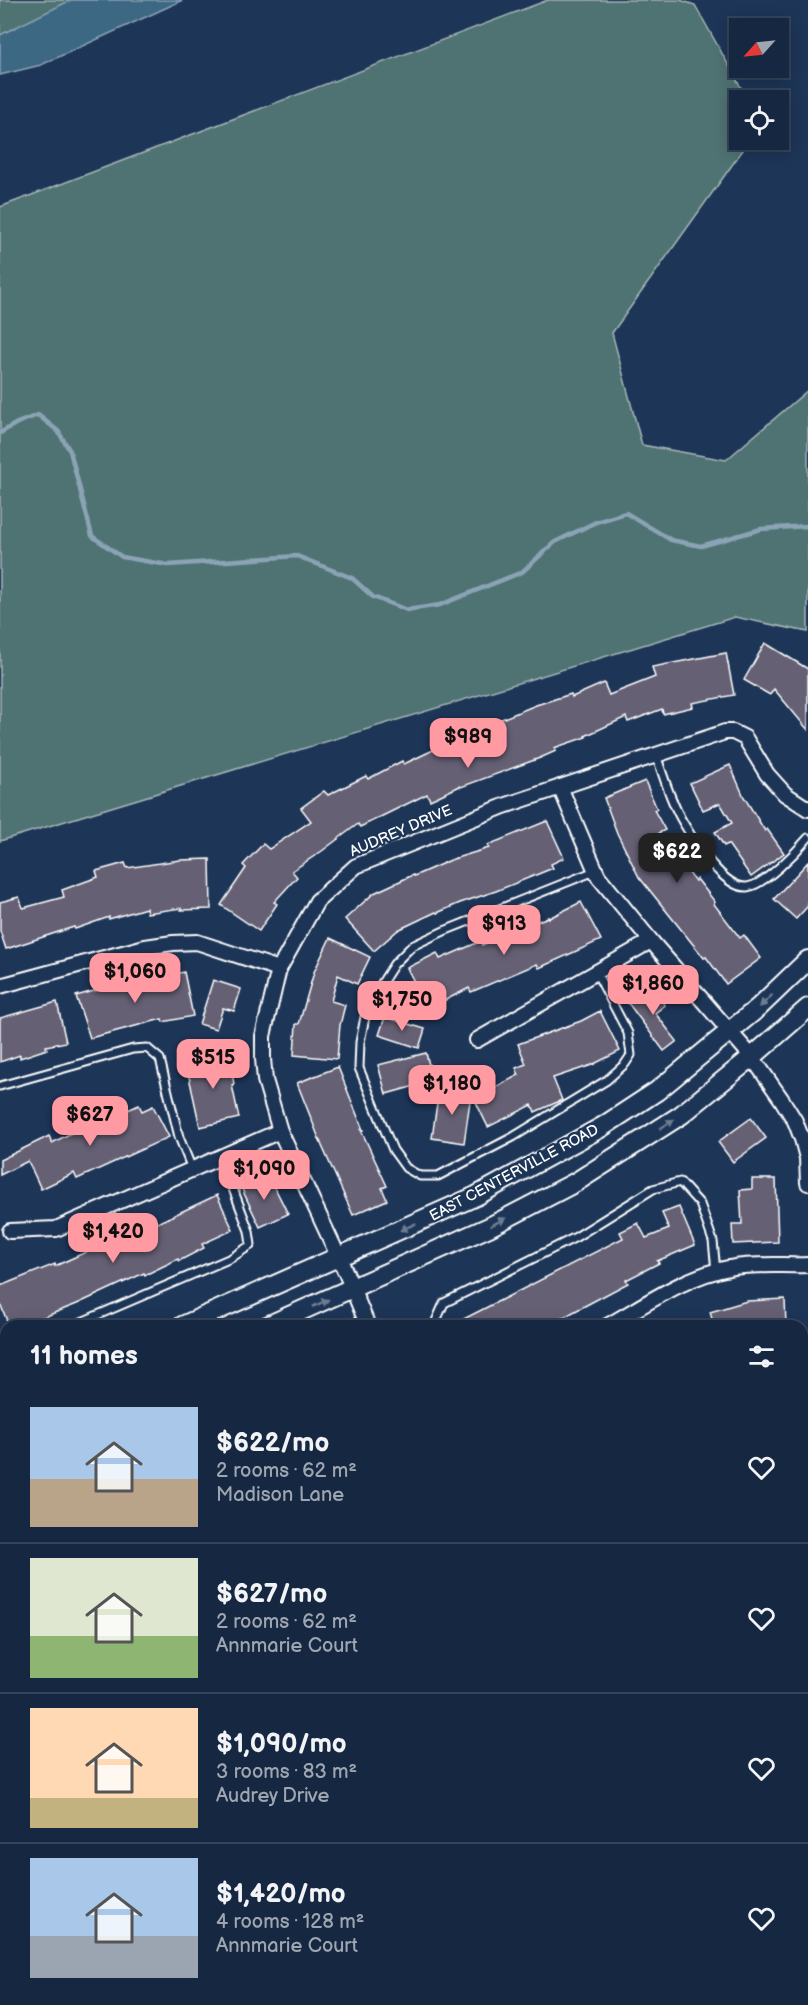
<!DOCTYPE html>
<html lang="en">
<head>
<meta charset="utf-8">
<style>
  body { margin:0; font-family:"Balsamiq Sans",sans-serif; background:#1f3048; color:#f1f3f6; height:100vh; display:flex; flex-direction:column; font-size:22px; white-space:nowrap }
  * { box-sizing:border-box; margin:0 }
  p { font-size:20px; color:#9ea6b1 }
  .icon { flex:none; width:33px; height:33px; fill:none; stroke:currentColor; stroke-width:2; stroke-linecap:round; stroke-linejoin:round }
  .map { position:relative; flex:1; overflow:hidden }
  .sheet { position:absolute; left:0px; top:1320px; width:808px; height:686px; display:flex; flex-direction:column; background:#162841; border-radius:18px 18px 0 0; box-shadow:0 3px 15px #0003,0 0 0 2px #35445a }
  .sheet>* { flex:none }
  .needle { width:39px; rotate:243deg }
  .tools { position:absolute; left:729px; top:18px; display:grid; gap:12px }
  .tools a { display:grid; place-items:center; width:60px; height:60px; border-radius:0px; background:#162841; box-shadow:0 3px 15px #0003,0 0 0 2px #35445a; font-size:30px }
  .price { position:absolute; translate:-50% -51px; padding:0 14px; border-radius:12px; background:#ff9aa2; color:#111; font-size:20px; line-height:39px; filter:drop-shadow(0 2px 3px #0008) }
  .price::after { content:''; position:absolute; left:50%; top:36px; width:18px; height:14px; margin-left:-9px; background:inherit; clip-path:polygon(0 0,100% 0,50% 100%) }
  .price.on { background:#222; color:#fff }
  ul { padding:0; list-style:none }
  li { display:flex; align-items:center; gap:18px; height:150px; padding:0 30px }
  li+li { border-top:2px solid #35445a }
  li span { display:grid; place-items:center; flex:none; width:168px; height:120px; border-radius:0px; color:#555 }
  li>.icon { margin-inline-start:auto }
  span .icon { width:72px; height:72px; fill:#fffc; stroke-width:1 }
  li b { font-size:26px }
  h2 { display:flex; justify-content:space-between; align-items:center; height:72px; padding:0 30px; font-size:26px }
  .map>svg:first-child { display:block }
  .green { fill:#507273; stroke:#a8b8b9; stroke-width:1.5 }
  .water { fill:#3d6884; stroke:#8ba4b5; stroke-width:1.5 }
  .lines { fill:none; stroke-linecap:round; stroke-linejoin:round }
  .stream { stroke:#8ba4b5; stroke-width:4.5 }
  .building { fill:#666175; stroke:#fff; stroke-width:1.5 }
  .lane-casing { stroke:#fff; stroke-width:11 }
  .street-casing { stroke:#fff; stroke-width:18 }
  .secondary-casing { stroke:#fff; stroke-width:22 }
  .lane { stroke:#1d3557; stroke-width:7 }
  .street { stroke:#1d3557; stroke-width:14 }
  .secondary { stroke:#1d3557; stroke-width:18 }
  .oneway { fill:#6c7c92 }
  .labels { text-anchor:middle; dominant-baseline:central; stroke-width:4.5; stroke-linejoin:round; paint-order:stroke }
  .street-label { font-size:15px; fill:#fff; stroke:#1d3557 }
</style>
</head>
<body>
<div class="map">
<svg width="808" height="2005" viewBox="0 0 808 2005">
  <rect width="100%" height="100%" fill="#1d3557"/>
  <filter id="ink" filterUnits="userSpaceOnUse"><feTurbulence type="fractalNoise" baseFrequency=".0167" numOctaves="2"/><feDisplacementMap in="SourceGraphic" scale="12" xChannelSelector="R" yChannelSelector="G"/><feConvolveMatrix kernelMatrix="1 2 1 2 8 2 1 2 1" color-interpolation-filters="sRGB"/></filter>
  <g filter="url(#ink)">
    <g class="green">
      <path d="M0,0H121L0,57Z"/>
      <path d="M548,0H680L695,5L748,100H740V140H750L612,333L642,445L726,460L808,390V632L735,617L0,841V207Z"/>
      <path d="M808,1543V1954L802,1952V1547Z"/>
    </g>
    <path class="water" d="M71,0H183L41,65L0,75V35Z"/>
    <g class="lines">
      <g class="stream">
        <path d="M0,433L17,423L38,415L58,431L70,451L92,536L122,557L168,565L297,556L352,578L373,597L407,610L440,605L522,572L555,542L596,522L626,513L671,540L701,546L761,529L808,526"/>
        <path d="M802,1580L808,1575"/>
        <path d="M525,2000L531,2005"/>
        <path d="M431,2005L437,2000"/>
      </g>
    </g>
    <g class="building">
      <path d="M765,643L808,669V730L774,689L770,695L744,680Z"/>
      <path d="M726,653L734,695L692,703L693,707L663,714L662,709L628,722L626,717L585,736L586,737L554,748L556,751L540,758L461,787L460,786L430,800L427,794L360,827L358,824L322,851L292,871L297,877L274,902L277,904L259,931L221,905L246,868L243,865L263,844L269,849L311,821L301,808L324,791L328,795L366,776L368,779L402,761L404,764L477,729L536,705L571,694L572,697L604,683L609,695L655,677L652,667Z"/>
      <path d="M730,765L744,797L765,831L767,829L784,853L751,877L728,844L724,846L715,832L732,823L720,803L703,810L690,783Z"/>
      <path d="M645,781L657,809L654,810L665,830L659,833L695,881L697,879L715,902L714,904L740,938L744,935L761,958L726,984L706,957L704,958L639,877L617,833L604,798Z"/>
      <path d="M547,821L564,858L551,864L553,868L496,891L460,903L437,913L436,912L398,930L374,951L345,919L374,893L413,875L414,876L453,859L489,848L488,845Z"/>
      <path d="M210,859L211,909L181,910V908L147,913L146,908L109,919V917L75,929L74,927L6,949L0,931V902L19,897L23,908L64,897L62,890L98,877L96,871L125,863L127,868L180,860Z"/>
      <path d="M808,862V906L796,919L774,899Z"/>
      <path d="M581,902L601,940L539,968L537,964L471,992L469,988L428,1009L407,968L437,953L440,959L481,941L482,945L548,917L549,918Z"/>
      <path d="M330,938L370,957L357,984L338,975L331,1001L345,1005L340,1025L337,1059L294,1055L296,1024H299L314,972Z"/>
      <path d="M184,972L193,1016L163,1022L162,1019L90,1038L76,996L140,978V980Z"/>
      <path d="M213,980L241,989L234,1011L223,1008L216,1029L199,1024Z"/>
      <path d="M651,985L665,1005L655,1013L677,1041L664,1051L628,1003Z"/>
      <path d="M57,1002L66,1042L46,1046L47,1049L20,1058V1055L0,1062V1018Z"/>
      <path d="M600,1011L620,1051L592,1065L553,1078L562,1100L535,1112L532,1105L488,1127L474,1098L519,1075L516,1068L526,1064L518,1044L581,1021Z"/>
      <path d="M385,1017L425,1029L419,1048L379,1035Z"/>
      <path d="M426,1053L433,1081L386,1094L378,1065Z"/>
      <path d="M229,1056L234,1084L232,1085L239,1118L200,1127L186,1063Z"/>
      <path d="M338,1067L363,1130H361L387,1186L382,1188L387,1200L353,1215L322,1146L297,1083Z"/>
      <path d="M439,1089L471,1094L464,1143L432,1138Z"/>
      <path d="M139,1105L142,1111L153,1106L169,1137L77,1179L74,1173L41,1189L28,1161L0,1175V1160L49,1136L52,1143L83,1127L85,1129Z"/>
      <path d="M751,1118L766,1138L733,1162L718,1142Z"/>
      <path d="M268,1174L288,1214L260,1227L241,1187Z"/>
      <path d="M752,1179H776L778,1242L733,1244L732,1224H742L740,1190L752,1189Z"/>
      <path d="M217,1195L233,1230L202,1244L204,1248L179,1261L178,1259L145,1275L144,1273L77,1304L21,1326H9L0,1303V1286L55,1264V1266L119,1237L120,1240L152,1223L153,1225Z"/>
      <path d="M679,1207L695,1245L657,1261L659,1263L626,1280L628,1283L562,1318L546,1326H450L623,1238L620,1232L638,1223L646,1238L669,1229L662,1213Z"/>
      <path d="M785,1299L786,1326H714L710,1312L747,1301Z"/>
    </g>
    <g class="lines">
      <g class="lane-casing">
        <g id="lane">
          <path d="M656,755C664,777 671,803 684,824C694,841 724,889 747,887C765,885 797,851 808,838"/>
          <path d="M595,871L444,931L412,946L394,964L380,986L365,1017L360,1042L359,1068L393,1150L406,1168L420,1176H438L513,1137L607,1080L625,1064L631,1055L628,1033L596,972"/>
          <path d="M0,1086L133,1049L147,1048L160,1059L179,1137L192,1169"/>
          <path d="M72,1326L231,1258L251,1245L249,1231L221,1157"/>
          <path d="M437,1326L436,1321L444,1303L576,1237L653,1189L680,1182L700,1204L713,1241L716,1271"/>
          <path d="M0,1356L6,1354"/>
          <path d="M0,1489L6,1487"/>
          <path d="M0,1896L6,1898"/>
          <path d="M802,1967L808,1969"/>
          <path d="M342,2000L355,2002"/>
          <path d="M13,2005L19,2000"/>
          <path d="M762,2005L764,2000"/>
        </g>
      </g>
      <g class="street-casing">
        <g id="street">
          <path d="M560,787L598,876L651,941L752,1057L782,1100L795,1121L802,1139L807,1158L808,1183"/>
          <path d="M0,986L145,947L173,943L197,942L279,969"/>
          <path d="M477,1040L651,941"/>
          <path d="M10,1231L56,1229L280,1131"/>
          <path d="M368,1326L346,1273L280,1131L265,1080L263,1059V1036L279,969L317,901L356,866L504,806L725,732H733L745,738L767,774L785,794L808,809"/>
          <path d="M607,1326C643,1306 687,1275 729,1268C754,1263 782,1266 808,1265"/>
          <path d="M802,1379L808,1363"/>
          <path d="M0,1772L6,1753"/>
          <path d="M143,2005L147,2000"/>
        </g>
      </g>
      <g class="secondary-casing">
        <g id="secondary">
          <path d="M182,1326L476,1196L602,1127L657,1091L759,1007L808,960"/>
          <path d="M267,1326L489,1227L576,1182L681,1115L752,1057L808,1008"/>
          <path d="M0,1404L6,1402"/>
          <path d="M0,1440L6,1438"/>
        </g>
      </g>
      <use href="#lane" class="lane"/>
      <use href="#street" class="street"/>
      <use href="#secondary" class="secondary"/>
    </g>
    <defs><path id="oneway-solid" d="M-6-.8H1V-3.2L6.5 0L1 3.2V.8H-6Z" transform="scale(1.5)"/></defs>
    <g class="oneway">
      <use href="#oneway-solid" transform="translate(766 1001) rotate(136)"/>
      <use href="#oneway-solid" transform="translate(667 1124) rotate(-33)"/>
      <use href="#oneway-solid" transform="translate(498 1222) rotate(-27)"/>
      <use href="#oneway-solid" transform="translate(408 1227) rotate(156)"/>
      <use href="#oneway-solid" transform="translate(321 1303) rotate(-24)"/>
    </g>
  </g>
  <g class="labels">
    <g class="street-label">
      <text transform="translate(401 831) rotate(-23)">AUDREY DRIVE</text>
      <text transform="translate(514 1173) rotate(-28)">EAST CENTERVILLE ROAD</text>
    </g>
  </g>
</svg>
<div class="tools">
<a><svg class="needle" viewBox="-14 -14 28 28"><path d="M0-13l5 13h-10z" fill="#e53935"/><path d="M0 13l5-13h-10z" fill="#9ea6b1"/></svg></a>
<a><svg class="icon" aria-label="locate" viewBox="0 0 24 24"><circle cx="12" cy="12" r="6"/><path d="M12 2v4M12 18v4M2 12h4M18 12h4"/></svg></a>
</div>
<b class="price" style="left:468px;top:769px">$989</b>
<b class="price on" style="left:677px;top:884px">$622</b>
<b class="price" style="left:504px;top:956px">$913</b>
<b class="price" style="left:135px;top:1004px">$1,060</b>
<b class="price" style="left:653px;top:1016px">$1,860</b>
<b class="price" style="left:402px;top:1032px">$1,750</b>
<b class="price" style="left:213px;top:1090px">$515</b>
<b class="price" style="left:452px;top:1116px">$1,180</b>
<b class="price" style="left:90px;top:1147px">$627</b>
<b class="price" style="left:264px;top:1201px">$1,090</b>
<b class="price" style="left:113px;top:1264px">$1,420</b>
<section class="sheet">
<h2>11 homes<svg class="icon" aria-label="filters" viewBox="0 0 24 24"><path d="M4 7h16M4 17h16"/><circle cx="9" cy="7" r="2"/><circle cx="15" cy="17" r="2"/></svg></h2>
<ul>
<li><span style="background:linear-gradient(#a9c7e8 60%,#b9a48a 0)"><svg class="icon" aria-label="home" viewBox="0 0 24 24"><path d="M3 11l9-7 9 7M6 9v11h12V9"/></svg></span><div><b>$622/mo</b><p>2 rooms · 62 m²</p><p>Madison Lane</p></div><svg class="icon" aria-label="heart" viewBox="0 0 24 24"><path d="M12 20l-8-8c-3-5 5-10 8-4 3-6 11-1 8 4z"/></svg></li>
<li><span style="background:linear-gradient(#dfe7d0 65%,#8fb573 0)"><svg class="icon" aria-label="home" viewBox="0 0 24 24"><path d="M3 11l9-7 9 7M6 9v11h12V9"/></svg></span><div><b>$627/mo</b><p>2 rooms · 62 m²</p><p>Annmarie Court</p></div><svg class="icon" aria-label="heart" viewBox="0 0 24 24"><path d="M12 20l-8-8c-3-5 5-10 8-4 3-6 11-1 8 4z"/></svg></li>
<li><span style="background:linear-gradient(#ffd9b3 75%,#c2b280 0)"><svg class="icon" aria-label="home" viewBox="0 0 24 24"><path d="M3 11l9-7 9 7M6 9v11h12V9"/></svg></span><div><b>$1,090/mo</b><p>3 rooms · 83 m²</p><p>Audrey Drive</p></div><svg class="icon" aria-label="heart" viewBox="0 0 24 24"><path d="M12 20l-8-8c-3-5 5-10 8-4 3-6 11-1 8 4z"/></svg></li>
<li><span style="background:linear-gradient(#a9c7e8 65%,#9aa5b1 0)"><svg class="icon" aria-label="home" viewBox="0 0 24 24"><path d="M3 11l9-7 9 7M6 9v11h12V9"/></svg></span><div><b>$1,420/mo</b><p>4 rooms · 128 m²</p><p>Annmarie Court</p></div><svg class="icon" aria-label="heart" viewBox="0 0 24 24"><path d="M12 20l-8-8c-3-5 5-10 8-4 3-6 11-1 8 4z"/></svg></li>
</ul>
</section>
</div>
</body>
</html>
